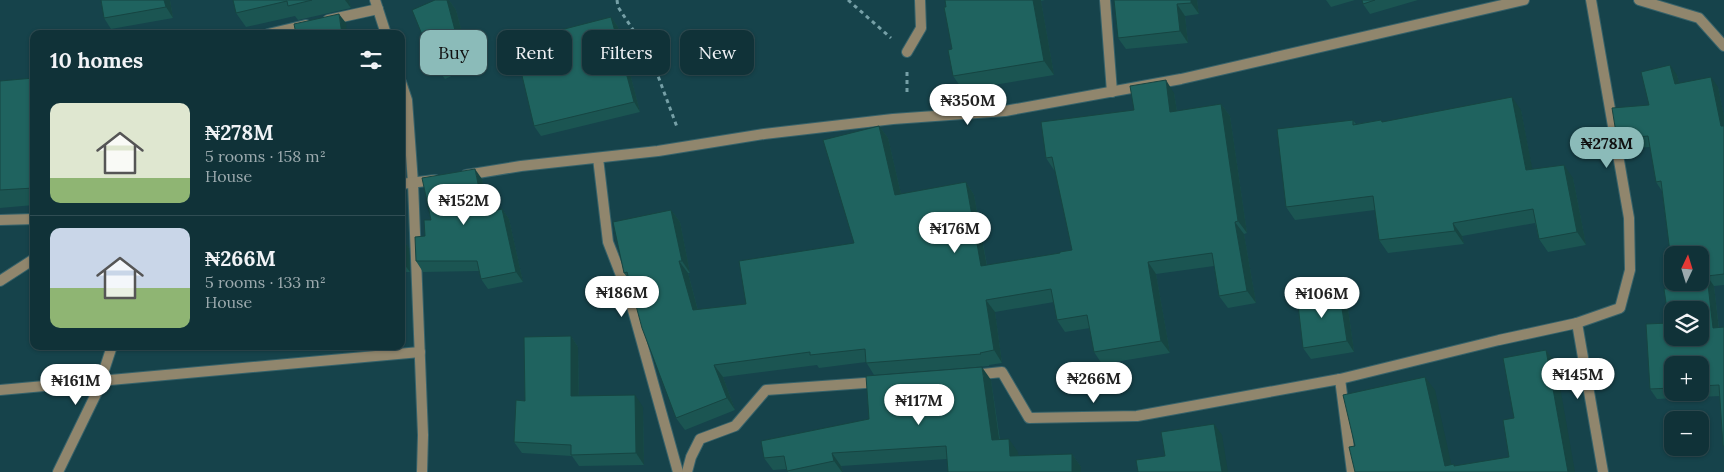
<!DOCTYPE html>
<html lang="en">
<head>
<meta charset="utf-8">
<style>
  body { margin:0; font-family:Lora,serif; background:#193a40; color:#f1f3f6; height:100vh; display:flex; flex-direction:column; font-size:19px; white-space:nowrap }
  * { box-sizing:border-box; margin:0 }
  p { font-size:16px; color:#9caaae }
  .icon { flex:none; width:28px; height:28px; fill:none; stroke:currentColor; stroke-width:2; stroke-linecap:round; stroke-linejoin:round }
  .map { position:relative; flex:1; overflow:hidden }
  .details { position:absolute; left:30px; top:30px; width:375px; height:320px; display:flex; flex-direction:column; background:#103238; border-radius:10px; box-shadow:0 1px 4px #0004,0 0 0 1px #304d53 }
  .details>* { flex:none }
  .hud { position:absolute; left:420px; top:30px; width:475px; height:45px; display:flex; gap:10px }
  .needle { width:32px; rotate:4deg }
  .tools { position:absolute; left:1664px; top:246px; display:grid; gap:10px }
  .tools a { display:grid; place-items:center; width:45px; height:45px; border-radius:10px; background:#103238; box-shadow:0 1px 4px #0004,0 0 0 1px #304d53; font-size:25px }
  .price { position:absolute; translate:-50% -42px; padding:0 11px; border-radius:18px; background:#fff; color:#222; font-size:16px; line-height:32px; filter:drop-shadow(0 1px 2px #0008) }
  .price::after { content:''; position:absolute; left:50%; top:30px; width:15px; height:11px; margin-left:-8px; background:inherit; clip-path:polygon(0 0,100% 0,50% 100%) }
  .price.active { background:#8bbbb9; color:#111 }
  ul { padding:0; list-style:none }
  li { display:flex; align-items:center; gap:15px; height:125px; padding:0 20px }
  li+li { border-top:1px solid #304d53 }
  li span { display:grid; place-items:center; flex:none; width:140px; height:100px; border-radius:10px; color:#555 }
  li>.icon { margin-inline-start:auto }
  span .icon { width:60px; height:60px; fill:#fffc; stroke-width:1 }
  li b { font-size:21px }
  h2 { display:flex; justify-content:space-between; align-items:center; height:60px; padding:0 20px; font-size:21px }
  .tag { padding:0 18px; border-radius:10px; background:#103238; box-shadow:0 1px 4px #0004,0 0 0 1px #304d53; font-size:18px; line-height:45px }
  .tag.active { background:#8bbbb9; color:#111 }
  .map>svg:first-child { display:block }
  .lines { fill:none; stroke-linecap:round; stroke-linejoin:round }
  .minor-casing { stroke:#36626a; stroke-width:12 }
  .path { stroke:#76a0a7; stroke-width:3; stroke-dasharray:4 4; stroke-linecap:butt }
  .minor { stroke:#90866d; stroke-width:10 }
  .wall { fill:#1b5552; fill-rule:evenodd }
  .shaded-wall { fill:#164542 }
  .building { fill:#1f635f; stroke:#164542; fill-rule:evenodd }
</style>
</head>
<body>
<div class="map">
<svg width="1724" height="472" viewBox="0 0 1724 472">
  <rect width="100%" height="100%" fill="#16434b"/>
  <g class="lines">
    <g class="minor-casing">
      <g id="minor">
        <path d="M375,0L386,34"/>
        <path d="M1105,0L1112,92"/>
        <path d="M1639,0L1699,18L1724,46"/>
        <path d="M328,20L378,9"/>
        <path d="M268,34L306,25"/>
        <path d="M907,52L921,28L920,0"/>
        <path d="M401,82L407,100L413,183L423,435L422,472"/>
        <path d="M598,158L608,242L629,296L678,472"/>
        <path d="M466,175L521,166L658,151L764,134L893,119L1005,111L1181,79L1524,0"/>
        <path d="M401,184L435,180"/>
        <path d="M0,220L34,219"/>
        <path d="M0,281L34,259"/>
        <path d="M1577,323L1603,472"/>
        <path d="M973,375L1002,372L1029,418L1137,416L1340,379L1499,340L1577,323L1620,308L1630,270L1629,218L1591,0"/>
        <path d="M1340,379L1352,472"/>
        <path d="M0,390L420,352"/>
        <path d="M58,472L97,392L112,346"/>
        <path d="M687,472L691,457L700,439L735,426L766,390L879,382"/>
      </g>
    </g>
    <g class="path">
      <path d="M617,0L618,7L651,57L677,127"/>
      <path d="M848,0L891,38"/>
      <path d="M907,72V96"/>
    </g>
    <use href="#minor" class="minor"/>
  </g>
  <g class="wall">
    <path d="M101,0H170L173,18L111,29L104,18Z"/>
    <path d="M233,0H349L351,8L298,20L295,16L246,27L236,13Z"/>
    <path d="M435,0H449L456,10L471,67L445,79L434,64Z"/>
    <path d="M945,0H1045L1041,1L1054,75L963,90L953,76L952,49Z"/>
    <path d="M1114,0H1197L1199,14L1185,16L1188,43L1126,49L1118,38Z"/>
    <path d="M1326,0H1355L1331,7Z"/>
    <path d="M1362,0H1418L1370,14L1363,4Z"/>
    <path d="M611,17L618,27L640,112L541,136L534,126Z"/>
    <path d="M1677,75L1679,83L1718,87L1724,116V285L1714,286L1719,328L1724,327V447L1720,396L1657,399L1650,389L1669,323L1675,288L1662,191L1656,182L1650,147L1624,149L1617,139ZM1672,365H1700V392H1672Z"/>
    <path d="M34,78V205L0,208V81Z"/>
    <path d="M1174,93L1177,111L1221,104L1230,116L1247,233L1244,234L1256,303L1228,308L1219,296L1214,266L1156,274L1170,353L1102,364L1094,352L1090,328L1065,332L1057,320L1054,302L995,312L1002,363L989,365V366L874,375L866,362L819,368L817,365L723,377L735,410L685,430L676,418L629,280L624,273L671,210L680,222L690,273H688L698,310L746,304L854,243L879,126L888,138L901,194L966,182L974,195L987,265L1060,253L1072,250L1055,170H1054L1046,158L1134,110Z"/>
    <path d="M1521,110L1532,169L1573,178L1586,245L1548,252L1539,239L1535,223L1462,236L1464,244L1388,253L1379,240L1375,210L1295,220L1286,207L1353,120L1356,124L1381,120L1382,122Z"/>
    <path d="M482,179L489,212L502,209L509,219L523,282L488,289L481,279L479,271L423,272L416,261L431,220Z"/>
    <path d="M401,237L409,248L410,272H401Z"/>
    <path d="M1347,301L1354,352L1311,359L1303,348Z"/>
    <path d="M571,336L578,347L579,396L643,407L644,465L579,466L572,456L522,453L514,442L525,401Z"/>
    <path d="M991,380L1000,440L1018,452V456L1072,454L1081,467L947,459L841,466L843,472H788L787,469L773,470L764,458L869,419Z"/>
  </g>
  <g class="shaded-wall">
    <path d="M164,0H170L173,18L166,7Z"/>
    <path d="M345,0H349L351,8Z"/>
    <path d="M447,0H449L456,10L471,67L461,53Z"/>
    <path d="M1033,0H1041V1L1054,75L1044,61Z"/>
    <path d="M1191,0H1197L1199,14L1191,3Z"/>
    <path d="M1177,4L1185,16L1188,43L1180,31Z"/>
    <path d="M339,14L346,23L347,34H342Z"/>
    <path d="M611,17L618,27L640,112L634,102Z"/>
    <path d="M1670,65L1677,75L1682,94L1675,84Z"/>
    <path d="M1711,77L1718,87L1724,116V130L1721,126Z"/>
    <path d="M1166,80L1174,93L1179,124L1170,112Z"/>
    <path d="M1512,97L1521,110L1535,183L1526,170Z"/>
    <path d="M1221,104L1230,116L1247,233L1238,221Z"/>
    <path d="M879,126L888,138L904,207L895,195Z"/>
    <path d="M1564,165L1573,178L1586,245L1577,232Z"/>
    <path d="M475,169L482,179L491,223L484,213Z"/>
    <path d="M966,182L974,195L989,278L981,266Z"/>
    <path d="M502,209L509,219L523,282L516,272Z"/>
    <path d="M671,210L680,222L690,273L682,261Z"/>
    <path d="M1235,222L1244,234L1256,303L1247,291Z"/>
    <path d="M1453,223L1462,236L1464,244L1455,231Z"/>
    <path d="M401,237L409,248L410,272L401,260Z"/>
    <path d="M679,261L688,273L701,322L693,310Z"/>
    <path d="M1148,262L1156,274L1170,353L1161,341Z"/>
    <path d="M1707,276L1714,286L1720,338L1713,328Z"/>
    <path d="M1339,289L1347,301L1354,352L1347,341Z"/>
    <path d="M986,300L995,312L1002,363L994,350Z"/>
    <path d="M571,336L578,347L579,408L571,396Z"/>
    <path d="M1546,350L1556,364L1575,472H1568Z"/>
    <path d="M714,365L723,377L735,410L727,398Z"/>
    <path d="M982,367L991,380L1001,453L992,440Z"/>
    <path d="M1425,377L1435,390L1453,472L1445,466Z"/>
    <path d="M635,395L643,407L644,465L636,453Z"/>
    <path d="M1214,424L1222,435L1228,472H1222Z"/>
    <path d="M1009,439L1018,452L1019,469L1010,456Z"/>
    <path d="M832,453L841,466L843,472H842L834,461Z"/>
    <path d="M1072,454L1081,467V472H1072Z"/>
  </g>
  <g class="building">
    <path d="M101,0H164L166,7L104,18Z"/>
    <path d="M233,0H312L288,6L287,1L236,13Z"/>
    <path d="M435,0H447L461,53L434,64L412,10Z"/>
    <path d="M945,0H1033L1044,61L953,76L948,50L952,49L944,7H946Z"/>
    <path d="M1114,0H1191V3L1177,4L1180,31L1118,38Z"/>
    <path d="M1362,0H1375L1363,4Z"/>
    <path d="M339,14L342,34H296L294,24Z"/>
    <path d="M611,17L634,102L534,126L514,42Z"/>
    <path d="M1670,65L1675,84L1711,77L1721,126H1724V274L1707,276L1713,328L1724,327V446H1723L1719,385L1700,386V365H1672V388L1650,389L1646,324L1669,323L1664,289L1675,288L1674,282H1700V255H1672V268L1661,181L1656,182L1648,136L1617,139L1612,108L1649,105L1641,72ZM1672,310H1700V338H1672Z"/>
    <path d="M34,78V188L0,190V81Z"/>
    <path d="M1166,80L1170,112L1221,104L1238,221L1235,222L1247,291L1219,296L1212,253L1148,262L1161,341L1094,352L1087,315L1057,320L1051,289L986,300L994,350L980,353L981,354L866,363L865,349L810,355V352L714,365L727,398L676,418L642,328L627,272L624,273L613,222L671,210L682,261H679L693,310L746,304L739,261L854,243L823,140L879,126L895,195L966,182L981,266L1060,253V252L1072,250L1052,157L1046,158L1041,122L1134,110L1130,86Z"/>
    <path d="M1512,97L1526,170L1564,165L1577,232L1539,239L1533,209L1453,223L1455,231L1379,240L1373,196L1286,207L1277,129L1353,120V125L1381,120L1382,122Z"/>
    <path d="M475,169L484,213L502,209L516,272L481,279L477,261H416L415,237L425,236L424,220H431L422,178Z"/>
    <path d="M1339,289L1347,341L1303,348L1297,296Z"/>
    <path d="M571,336V396L635,395L636,453L571,455V445L514,442L516,400L525,401L524,337Z"/>
    <path d="M1546,350L1568,472H1355L1349,447L1355,446L1343,395L1425,377L1445,466L1454,464V466L1509,457L1503,420L1514,418L1503,358Z"/>
    <path d="M982,367L992,440L1009,439L1010,456L1072,454V472H948L946,446L832,453L834,461L787,471L784,456L764,458L761,441L869,419L866,376Z"/>
    <path d="M1214,424L1222,472H1138L1136,460L1165,456L1161,432Z"/>
  </g>
</svg>
<div class="tools">
<a><svg class="needle" viewBox="-14 -14 28 28"><path d="M0-13l5 13h-10z" fill="#e53935"/><path d="M0 13l5-13h-10z" fill="#9caaae"/></svg></a>
<a><svg class="icon" aria-label="layers" viewBox="0 0 24 24"><path d="M12 4l9 5-9 5-9-5zM3 14l9 5 9-5"/></svg></a>
<a>+</a>
<a>−</a>
</div>
<b class="price" style="left:968px;top:126px">₦350M</b>
<b class="price active" style="left:1607px;top:169px">₦278M</b>
<b class="price" style="left:464px;top:226px">₦152M</b>
<b class="price" style="left:955px;top:254px">₦176M</b>
<b class="price" style="left:622px;top:318px">₦186M</b>
<b class="price" style="left:1322px;top:319px">₦106M</b>
<b class="price" style="left:1578px;top:400px">₦145M</b>
<b class="price" style="left:1094px;top:404px">₦266M</b>
<b class="price" style="left:76px;top:406px">₦161M</b>
<b class="price" style="left:919px;top:426px">₦117M</b>
<div class="hud">
<a class="tag active">Buy</a>
<a class="tag">Rent</a>
<a class="tag">Filters</a>
<a class="tag">New</a>
</div>
<section class="details">
<h2>10 homes<svg class="icon" aria-label="filters" viewBox="0 0 24 24"><path d="M4 7h16M4 17h16"/><circle cx="9" cy="7" r="2"/><circle cx="15" cy="17" r="2"/></svg></h2>
<ul>
<li><span style="background:linear-gradient(#dfe7d0 75%,#8fb573 0)"><svg class="icon" aria-label="home" viewBox="0 0 24 24"><path d="M3 11l9-7 9 7M6 9v11h12V9"/></svg></span><div><b>₦278M</b><p>5 rooms · 158 m²</p><p>House</p></div></li>
<li><span style="background:linear-gradient(#c9d6e8 60%,#8fb573 0)"><svg class="icon" aria-label="home" viewBox="0 0 24 24"><path d="M3 11l9-7 9 7M6 9v11h12V9"/></svg></span><div><b>₦266M</b><p>5 rooms · 133 m²</p><p>House</p></div></li>
</ul>
</section>
</div>
</body>
</html>
